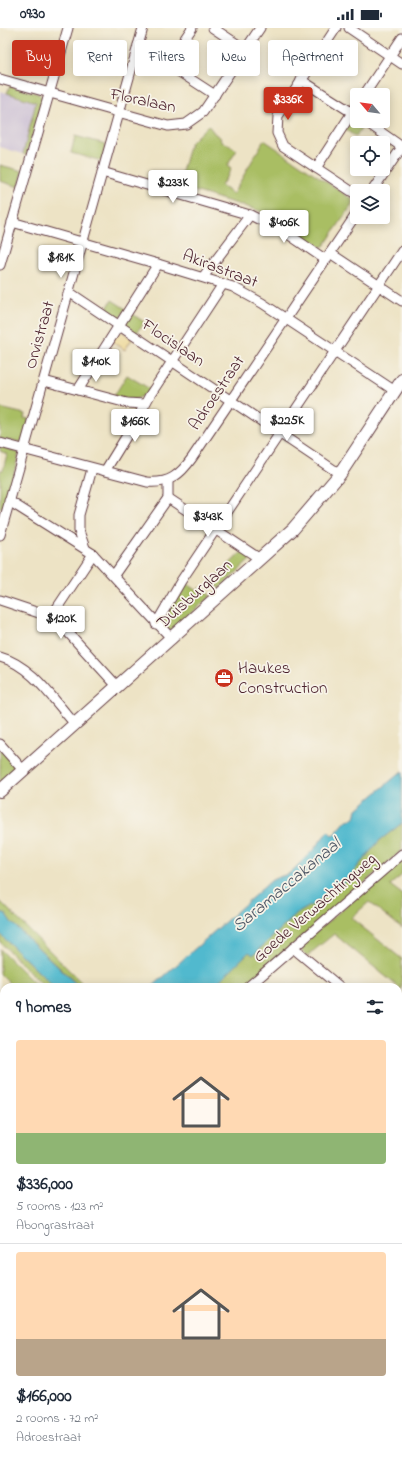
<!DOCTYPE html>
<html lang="en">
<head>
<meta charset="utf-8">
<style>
  body { margin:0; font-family:"Indie Flower",sans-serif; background:#f2f2f3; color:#1f2937; height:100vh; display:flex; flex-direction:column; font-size:15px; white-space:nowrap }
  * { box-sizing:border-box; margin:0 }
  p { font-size:13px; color:#747a83 }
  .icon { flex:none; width:22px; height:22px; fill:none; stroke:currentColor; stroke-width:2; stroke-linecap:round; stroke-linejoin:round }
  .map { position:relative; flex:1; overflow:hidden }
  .sheet { position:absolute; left:0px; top:955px; width:402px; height:480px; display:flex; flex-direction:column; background:#fff; border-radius:12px 12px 0 0; box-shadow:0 2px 10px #0003 }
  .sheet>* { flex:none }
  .hud { position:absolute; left:12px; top:12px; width:378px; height:36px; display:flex; gap:8px }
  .needle { width:26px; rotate:299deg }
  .tools { position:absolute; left:350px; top:60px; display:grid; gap:8px }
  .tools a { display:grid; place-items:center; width:40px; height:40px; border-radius:4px; background:#fff; box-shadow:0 2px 10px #0003; font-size:20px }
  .price { position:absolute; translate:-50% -34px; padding:0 9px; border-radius:4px; background:#fff; color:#222; font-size:13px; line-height:26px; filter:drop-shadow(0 1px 2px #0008) }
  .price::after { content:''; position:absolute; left:50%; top:24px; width:12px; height:9px; margin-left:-6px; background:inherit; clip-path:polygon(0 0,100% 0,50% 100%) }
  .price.selected { background:#c8321e; color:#fff }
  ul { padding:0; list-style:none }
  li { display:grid; align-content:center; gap:8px; height:212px; padding:0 16px }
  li+li { border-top:1px solid #e0e1e3 }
  li span { display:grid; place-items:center; height:124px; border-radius:4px; color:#555 }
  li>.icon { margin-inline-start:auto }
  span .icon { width:72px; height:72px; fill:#fffc; stroke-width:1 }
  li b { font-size:17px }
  h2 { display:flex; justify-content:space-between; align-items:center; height:48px; padding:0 16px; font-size:17px }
  .pill { padding:0 14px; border-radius:4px; background:#fff; box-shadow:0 2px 10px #0003; font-size:14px; line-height:36px }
  .pill.selected { background:#c8321e; color:#fff }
  .status { display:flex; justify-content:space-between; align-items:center; height:28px; padding:0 20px; background:#fff; direction:ltr }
  .status svg { height:11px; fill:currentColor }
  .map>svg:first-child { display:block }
  .industrial { fill:#cbbfd4 }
  .green { fill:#a9be63; stroke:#7a6e47 }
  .sand { fill:#eeda9e; stroke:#9c7c64 }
  .water { fill:#51b9ce; stroke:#4e6c7c }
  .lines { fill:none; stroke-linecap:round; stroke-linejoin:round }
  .stream { stroke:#51b9ce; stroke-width:2 }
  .street-casing { stroke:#623c42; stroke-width:11 }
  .secondary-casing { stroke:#623c42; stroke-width:14 }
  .street { stroke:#fff; stroke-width:9 }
  .secondary { stroke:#fff; stroke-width:12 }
  .labels { text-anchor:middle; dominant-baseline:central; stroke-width:3.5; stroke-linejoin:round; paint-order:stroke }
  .street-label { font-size:17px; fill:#4a1f2b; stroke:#f7f3e8 }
  .poi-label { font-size:17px; fill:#4a1f2b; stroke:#f7f3e8; text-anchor:start }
  .water-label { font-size:18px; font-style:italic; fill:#4c5564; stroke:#f7f3e8 }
</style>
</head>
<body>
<div class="status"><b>09:30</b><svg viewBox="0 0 49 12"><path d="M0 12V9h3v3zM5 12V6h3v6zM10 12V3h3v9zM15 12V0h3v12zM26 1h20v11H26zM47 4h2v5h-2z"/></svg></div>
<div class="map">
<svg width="402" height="1435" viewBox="0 0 402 1435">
  <rect width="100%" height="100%" fill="#f7f3e8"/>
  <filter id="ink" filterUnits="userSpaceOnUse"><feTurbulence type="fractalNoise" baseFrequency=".025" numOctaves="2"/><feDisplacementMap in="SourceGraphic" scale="8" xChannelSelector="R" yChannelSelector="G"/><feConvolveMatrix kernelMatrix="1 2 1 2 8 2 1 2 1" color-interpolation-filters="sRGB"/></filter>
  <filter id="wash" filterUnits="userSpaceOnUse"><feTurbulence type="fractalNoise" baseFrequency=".012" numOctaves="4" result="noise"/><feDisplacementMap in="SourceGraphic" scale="16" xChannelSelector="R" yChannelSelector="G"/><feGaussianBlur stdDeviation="0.9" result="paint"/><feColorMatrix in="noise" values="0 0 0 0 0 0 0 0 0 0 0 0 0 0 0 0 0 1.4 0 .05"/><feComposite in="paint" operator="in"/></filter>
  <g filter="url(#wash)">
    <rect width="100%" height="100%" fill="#ede3c5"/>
    <path class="industrial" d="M0,63L36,73L23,126L0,119Z"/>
    <g class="green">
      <path d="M10,58L39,66L43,70L27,127L23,126L36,74L7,65Z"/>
      <path d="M353,89L364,96L356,109L346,102Z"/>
      <path d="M208,97L215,106L221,110L220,112L237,122L227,138L231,141L221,158L233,166L264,112L352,171V177L324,218L320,219L267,185L178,158L190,115Z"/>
      <path d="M75,108L106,116L102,133L71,125Z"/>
      <path d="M0,137L23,143L19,159L0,153Z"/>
      <path d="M112,272L126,281L118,293L104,285Z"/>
      <path d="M131,285L144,294L136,306L123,297Z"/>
      <path d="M127,347L150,361C139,374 128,373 114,368Z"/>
      <path d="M0,380L25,386L24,390L29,391L23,413L21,414L0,411Z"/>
      <path d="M275,385L285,392L279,402L269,395Z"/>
      <path d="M0,418L19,425L5,480L0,479V442H3L7,426L0,423Z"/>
      <path d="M242,524L252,530L220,560L211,553Z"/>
      <path d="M183,553L198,563L200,559L211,568L170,603L161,595Z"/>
      <path d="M0,720L17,741L0,758Z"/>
      <path d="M402,795V822L244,959H240L234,951L225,959H213L249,923L253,927L298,885L339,861L379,813Z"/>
      <path d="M402,830V847L390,857L402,866V900L369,874L351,890L402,931V962L334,906L307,928L302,923L301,917Z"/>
      <path d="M0,873L82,955L80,959L11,894L5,885H2L0,882Z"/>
      <path d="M0,906L54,959H44L0,914Z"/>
      <path d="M0,921L37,958L39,959H13L0,946Z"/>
      <path d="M4,1074V1115L0,1119V1078Z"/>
      <path d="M4,1144V1193L0,1197V1148Z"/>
      <path d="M4,1202V1299L0,1296V1206Z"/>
      <path d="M4,1347V1379L1,1383L0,1352Z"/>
      <path d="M0,1419L4,1422V1431H19L25,1435H0Z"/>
    </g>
    <path class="sand" d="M119,301L132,311L125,322L112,313Z"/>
    <g class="water">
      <path d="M402,743V795L379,813L339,861L298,885L253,927L249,924L213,959H152L272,852L290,845L314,821L328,803L333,808L347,792L355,790L357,781Z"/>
      <path d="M0,882L2,885H5L11,894L79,959H54L0,906Z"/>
      <path d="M4,1115V1144L0,1148V1119Z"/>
    </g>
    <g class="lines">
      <path class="stream" d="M398,1220H399"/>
    </g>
  </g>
  <g filter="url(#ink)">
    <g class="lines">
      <g class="street-casing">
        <g id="street">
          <path d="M213,0L246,22"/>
          <path d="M336,0L278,88L277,105L283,118L357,167"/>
          <path d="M349,0L402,36"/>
          <path d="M138,17L215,67"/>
          <path d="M167,37L192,0"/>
          <path d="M0,51L168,98L186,96L203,84L260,0"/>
          <path d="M301,52L356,87"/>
          <path d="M364,67L402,10"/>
          <path d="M365,93L402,119L372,163"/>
          <path d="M316,140L357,77"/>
          <path d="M102,144L250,187L285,204L326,232"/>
          <path d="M12,194L158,236L233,259L262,275L395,363"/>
          <path d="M330,225L402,273"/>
          <path d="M0,237L68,0"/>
          <path d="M203,249L250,187"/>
          <path d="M69,264L340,446"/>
          <path d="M44,353L127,375L144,376"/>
          <path d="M78,362L158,236"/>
          <path d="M0,415L147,454C169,456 180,447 192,430L357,185"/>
          <path d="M105,443L137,391L150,367L223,256"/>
          <path d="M168,470L260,531"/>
          <path d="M9,473L93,526L172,611"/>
          <path d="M0,507L143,0"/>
          <path d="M85,520L79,503V487L92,441"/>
          <path d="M114,547L168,470V453"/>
          <path d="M0,572L51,589L65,601L117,658"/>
          <path d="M51,589L93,526"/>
          <path d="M156,596L181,553L402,223"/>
          <path d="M0,629C33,638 53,672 75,696"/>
          <path d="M0,716L23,742"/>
          <path d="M293,920L340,959"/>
          <path d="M248,959L402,826"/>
          <path d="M398,1018L402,1012"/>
          <path d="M0,1202L4,1197"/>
          <path d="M398,1237L402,1230"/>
          <path d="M0,1327L4,1330"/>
          <path d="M398,1381L402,1384"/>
          <path d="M0,1385L4,1388"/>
          <path d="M65,1431L72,1435"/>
          <path d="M310,1431L315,1435"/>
          <path d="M85,1435L88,1431"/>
          <path d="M125,1435L128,1431"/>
          <path d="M278,1435L280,1431"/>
        </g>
      </g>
      <g class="secondary-casing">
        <path id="secondary" d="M0,763L293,501L340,446L402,352"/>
      </g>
      <use href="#street" class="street"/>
      <use href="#secondary" class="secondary"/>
    </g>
  </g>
  <defs>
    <g id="office-disc" transform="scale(1)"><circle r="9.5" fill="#c8321e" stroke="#f7f3e8"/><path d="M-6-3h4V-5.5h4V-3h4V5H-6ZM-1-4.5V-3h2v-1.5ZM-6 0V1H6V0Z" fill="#fff"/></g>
  </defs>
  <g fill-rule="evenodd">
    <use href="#office-disc" x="224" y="650"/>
  </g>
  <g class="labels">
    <g class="street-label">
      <text transform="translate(143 73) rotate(12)">Floralaan</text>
      <text transform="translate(220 241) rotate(21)">Akirastraat</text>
      <text transform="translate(40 307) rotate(-74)">Orvistraat</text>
      <text transform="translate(173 315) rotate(34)">Flocislaan</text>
      <text transform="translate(217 365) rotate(-56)">Adroestraat</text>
      <text transform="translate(195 566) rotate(-42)">Duisburglaan</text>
      <text transform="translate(315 880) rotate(-41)">Goede Verwachtingweg</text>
    </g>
    <g class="poi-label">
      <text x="238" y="640">Haukes<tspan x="238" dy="20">Construction</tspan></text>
    </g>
    <g class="water-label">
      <text transform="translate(287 858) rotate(-40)">Saramaccakanaal</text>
    </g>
  </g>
</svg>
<div class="tools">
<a><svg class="needle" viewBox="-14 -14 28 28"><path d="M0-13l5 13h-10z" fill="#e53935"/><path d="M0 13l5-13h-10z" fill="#747a83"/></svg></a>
<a><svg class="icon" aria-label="locate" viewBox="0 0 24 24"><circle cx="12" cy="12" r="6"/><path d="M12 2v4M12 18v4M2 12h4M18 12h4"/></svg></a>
<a><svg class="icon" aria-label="layers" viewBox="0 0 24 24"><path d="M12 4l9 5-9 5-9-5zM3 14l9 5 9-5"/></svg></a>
</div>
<b class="price selected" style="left:288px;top:93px">$336K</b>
<b class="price" style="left:173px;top:176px">$233K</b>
<b class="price" style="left:284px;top:216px">$406K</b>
<b class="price" style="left:61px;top:251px">$181K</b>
<b class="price" style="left:96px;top:355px">$140K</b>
<b class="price" style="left:287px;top:414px">$225K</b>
<b class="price" style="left:135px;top:415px">$166K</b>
<b class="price" style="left:208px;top:510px">$343K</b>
<b class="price" style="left:61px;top:612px">$120K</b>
<div class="hud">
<a class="pill selected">Buy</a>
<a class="pill">Rent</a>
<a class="pill">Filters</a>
<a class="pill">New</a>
<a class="pill">Apartment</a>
</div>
<section class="sheet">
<h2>9 homes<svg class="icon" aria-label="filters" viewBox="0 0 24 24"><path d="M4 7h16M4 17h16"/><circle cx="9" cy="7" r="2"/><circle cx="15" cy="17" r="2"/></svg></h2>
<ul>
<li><span style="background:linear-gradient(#ffd9b3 75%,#8fb573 0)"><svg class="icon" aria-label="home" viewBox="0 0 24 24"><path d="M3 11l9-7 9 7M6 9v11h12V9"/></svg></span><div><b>$336,000</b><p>5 rooms · 123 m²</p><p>Abongrastraat</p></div></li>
<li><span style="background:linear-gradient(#ffd9b3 70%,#b9a48a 0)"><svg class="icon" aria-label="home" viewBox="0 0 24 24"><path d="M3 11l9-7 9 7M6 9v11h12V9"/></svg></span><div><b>$166,000</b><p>2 rooms · 72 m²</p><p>Adroestraat</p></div></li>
</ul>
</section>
</div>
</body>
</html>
